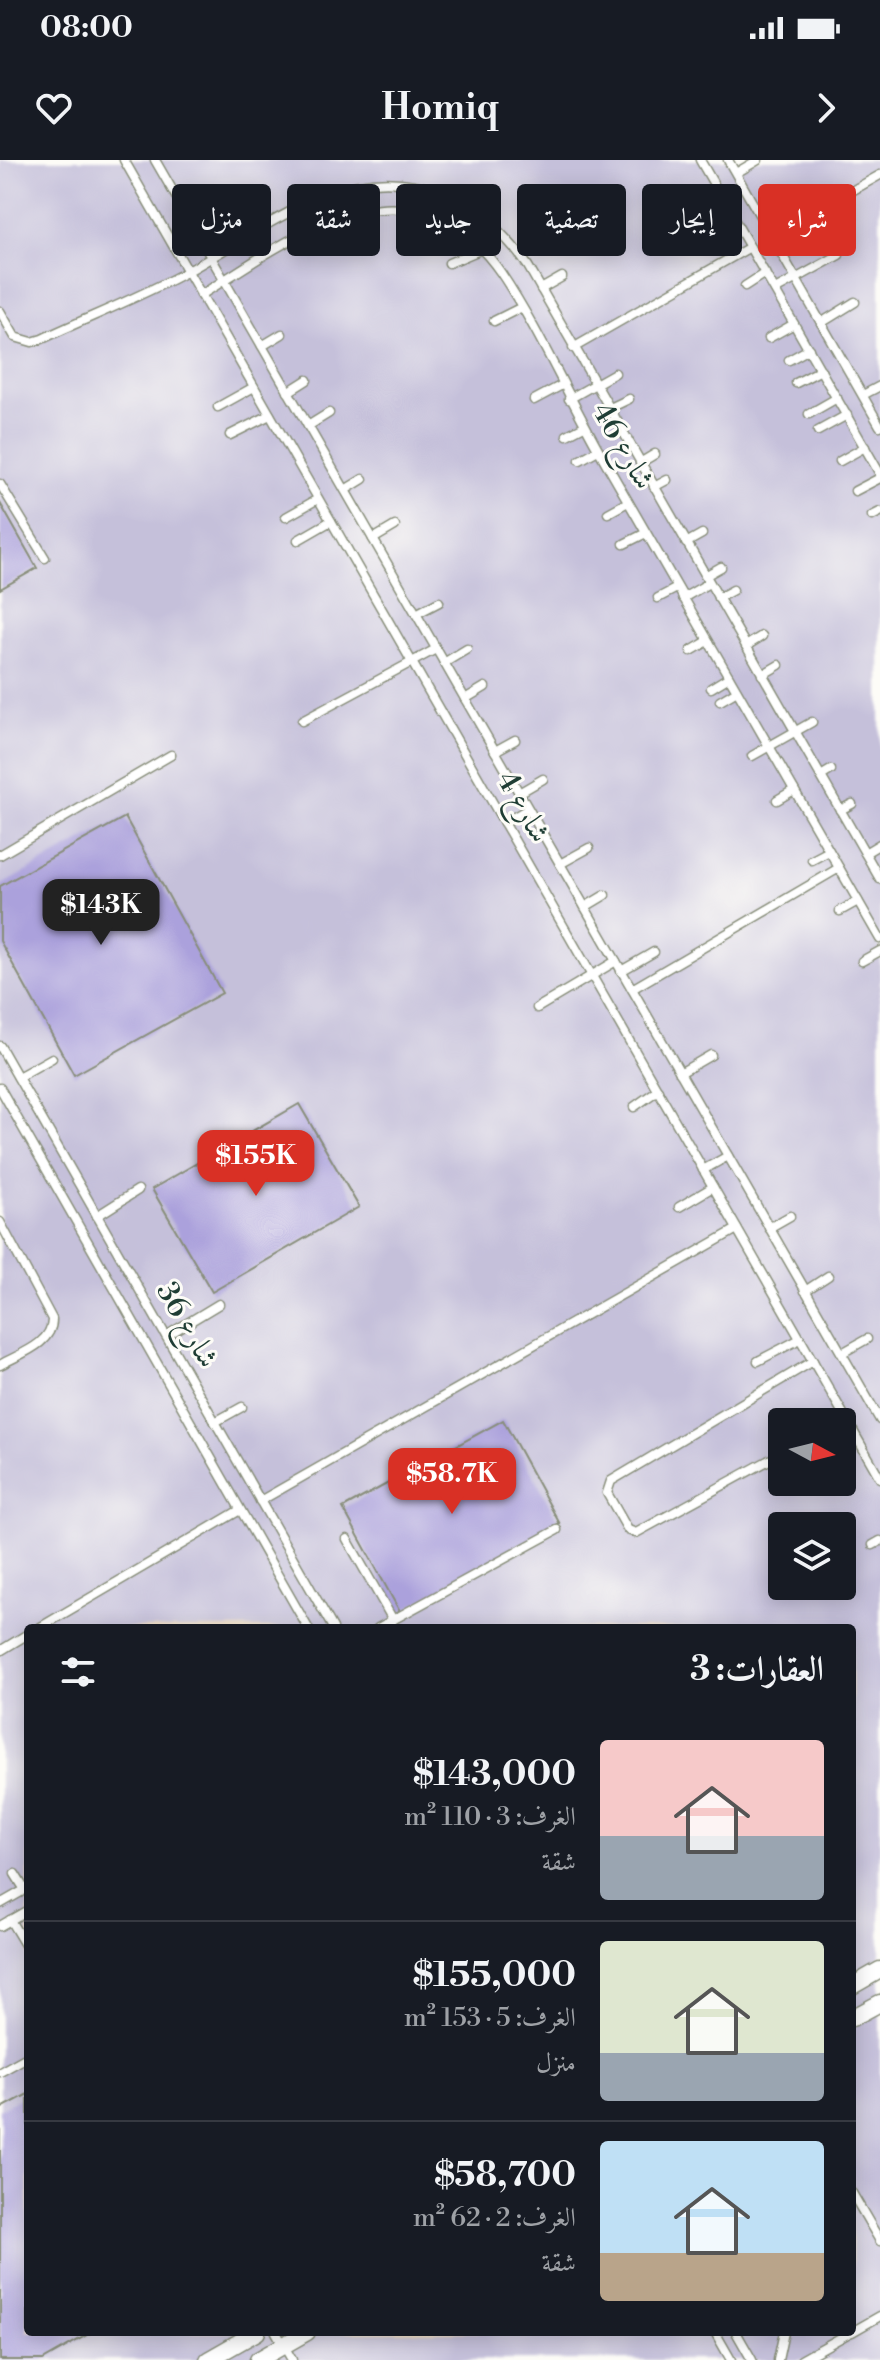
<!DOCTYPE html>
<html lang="ar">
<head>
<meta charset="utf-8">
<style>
  body { margin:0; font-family:"Libre Bodoni",Amiri,serif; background:#242831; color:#f1f3f6; direction:rtl; height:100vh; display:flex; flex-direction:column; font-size:30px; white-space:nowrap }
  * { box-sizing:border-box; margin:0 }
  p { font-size:26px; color:#9ea1a6 }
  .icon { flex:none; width:44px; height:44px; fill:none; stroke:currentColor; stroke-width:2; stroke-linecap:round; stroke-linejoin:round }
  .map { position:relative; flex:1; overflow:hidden; direction:ltr }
  .drawer { position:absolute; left:24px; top:1464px; width:832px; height:712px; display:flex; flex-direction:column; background:#171b24; border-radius:8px; box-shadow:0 4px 20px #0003; direction:rtl }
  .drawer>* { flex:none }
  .guide { position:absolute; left:24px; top:24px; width:832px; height:72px; direction:rtl; display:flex; gap:16px }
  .needle { width:52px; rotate:97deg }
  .fabs { position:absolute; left:768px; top:1248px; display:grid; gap:16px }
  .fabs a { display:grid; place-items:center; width:88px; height:88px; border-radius:8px; background:#171b24; box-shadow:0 4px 20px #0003; font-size:40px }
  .price { position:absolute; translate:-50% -68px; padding:0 18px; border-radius:16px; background:#d93025; color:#fff; font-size:26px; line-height:52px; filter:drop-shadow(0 2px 4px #0008) }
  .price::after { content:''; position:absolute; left:50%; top:48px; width:24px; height:18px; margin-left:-12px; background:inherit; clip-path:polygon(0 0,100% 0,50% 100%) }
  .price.current { background:#222; color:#fff }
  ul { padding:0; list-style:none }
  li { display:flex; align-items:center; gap:24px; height:200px; padding:0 32px }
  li+li { border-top:2px solid #363941 }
  li span { display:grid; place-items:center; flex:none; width:224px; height:160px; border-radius:8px; color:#555 }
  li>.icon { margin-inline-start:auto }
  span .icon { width:96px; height:96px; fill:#fffc; stroke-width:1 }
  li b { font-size:34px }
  h2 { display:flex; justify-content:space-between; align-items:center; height:96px; padding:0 32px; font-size:34px }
  .pill { padding:0 28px; border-radius:8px; background:#171b24; box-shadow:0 4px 20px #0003; font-size:28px; line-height:72px }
  .pill.current { background:#d93025; color:#fff }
  .status { display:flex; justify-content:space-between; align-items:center; height:56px; padding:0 40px; background:#171b24; direction:ltr }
  .status svg { height:22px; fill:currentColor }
  header { display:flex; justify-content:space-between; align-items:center; height:104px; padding:0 32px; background:#171b24; font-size:36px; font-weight:800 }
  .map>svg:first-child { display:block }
  .industrial { fill:#c5c0da; fill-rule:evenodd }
  .building { fill:#aba1dc }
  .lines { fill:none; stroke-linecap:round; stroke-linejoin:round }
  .lane-casing { stroke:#888e7a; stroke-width:11 }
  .street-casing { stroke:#888e7a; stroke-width:19 }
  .lane { stroke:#fff; stroke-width:8 }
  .street { stroke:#fff; stroke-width:16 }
  .labels { text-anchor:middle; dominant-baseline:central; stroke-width:6; stroke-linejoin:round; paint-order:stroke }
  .street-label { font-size:30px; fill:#1f3d34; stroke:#fdfcf7 }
</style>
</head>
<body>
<div class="status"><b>08:00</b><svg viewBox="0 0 49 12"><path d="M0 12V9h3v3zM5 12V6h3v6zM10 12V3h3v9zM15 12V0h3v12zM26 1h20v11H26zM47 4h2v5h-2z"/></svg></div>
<header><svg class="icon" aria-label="forward" viewBox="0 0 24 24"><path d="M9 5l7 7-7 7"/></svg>Homiq<svg class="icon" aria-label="heart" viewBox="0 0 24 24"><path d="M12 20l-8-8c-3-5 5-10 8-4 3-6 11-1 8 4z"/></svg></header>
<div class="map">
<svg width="880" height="2200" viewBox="0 0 880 2200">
  <rect width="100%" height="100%" fill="#fdfcf7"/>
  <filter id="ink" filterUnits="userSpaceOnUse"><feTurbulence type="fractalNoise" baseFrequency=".0125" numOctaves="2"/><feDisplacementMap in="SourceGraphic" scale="16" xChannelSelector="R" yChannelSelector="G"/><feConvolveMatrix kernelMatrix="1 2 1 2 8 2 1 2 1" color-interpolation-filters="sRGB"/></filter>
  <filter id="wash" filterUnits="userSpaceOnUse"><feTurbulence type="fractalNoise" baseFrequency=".006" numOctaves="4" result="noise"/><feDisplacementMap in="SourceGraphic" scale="32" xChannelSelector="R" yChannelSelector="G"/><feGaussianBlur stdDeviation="1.8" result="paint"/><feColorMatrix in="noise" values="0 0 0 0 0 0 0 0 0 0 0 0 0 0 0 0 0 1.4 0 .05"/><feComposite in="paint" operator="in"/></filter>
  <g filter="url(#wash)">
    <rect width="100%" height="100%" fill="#f2dec1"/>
    <path class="industrial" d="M0,0H880V2200H0ZM782,1262H842V1322H782ZM782,1366H842V1426H782ZM28,1468H852V2172H28Z"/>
    <g id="blocks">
      <g class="building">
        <path d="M0,343L37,408L0,429Z"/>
        <path d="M125,657L222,833L74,915L0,781V726Z"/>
        <path d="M299,944L359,1047L212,1132L152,1029Z"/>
        <path d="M503,1260L560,1364L400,1452L343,1348Z"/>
        <path d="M28,1934V2172H92L43,2200H0V1949Z"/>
      </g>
    </g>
  </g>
  <g filter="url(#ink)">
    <use href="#blocks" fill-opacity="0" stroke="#888e7a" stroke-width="2"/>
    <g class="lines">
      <g class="lane-casing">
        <g id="lane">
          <path d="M124,0L880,1318"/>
          <path d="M155,0L880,1260"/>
          <path d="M700,0L880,314"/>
          <path d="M728,0L880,266"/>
          <path d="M736,13L758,0"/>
          <path d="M772,76L880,15"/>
          <path d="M449,103L482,89"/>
          <path d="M745,126L765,113"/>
          <path d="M541,129L562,117"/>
          <path d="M775,130L839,95"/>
          <path d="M201,135C264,96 356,25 432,56C460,67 484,88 501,113C540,171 570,241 606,303C697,462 788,621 880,779"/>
          <path d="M0,151L15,177L32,182L42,179C91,156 143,136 190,110C236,84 280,53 329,34C409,2 482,40 528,106L880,719"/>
          <path d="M494,161L520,148"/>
          <path d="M821,163L855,142"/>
          <path d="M769,178L794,164"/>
          <path d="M262,186L282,174"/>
          <path d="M573,188L750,87"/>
          <path d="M789,200L809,189"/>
          <path d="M796,223L821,210"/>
          <path d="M288,232L307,220"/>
          <path d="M863,235L880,226"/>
          <path d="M569,239L615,213"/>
          <path d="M534,240L562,225"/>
          <path d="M218,247L254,227"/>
          <path d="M608,249L629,239"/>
          <path d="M809,254L837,238"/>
          <path d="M308,266L329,253"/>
          <path d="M818,271L847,255"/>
          <path d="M230,275L270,255"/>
          <path d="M567,275L584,266"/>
          <path d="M580,300L598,290"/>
          <path d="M840,301L865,287"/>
          <path d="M640,303L655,294"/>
          <path d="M0,324L45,398"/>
          <path d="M654,327L667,320"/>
          <path d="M345,330L363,319"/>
          <path d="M855,331L880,318"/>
          <path d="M608,353L628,342"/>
          <path d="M872,356L880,352"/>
          <path d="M286,357L318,339"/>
          <path d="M373,379L395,366"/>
          <path d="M298,380L331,361"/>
          <path d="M686,383L702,374"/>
          <path d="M624,384L646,373"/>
          <path d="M705,416L721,407"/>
          <path d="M658,438L677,428"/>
          <path d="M683,438L709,423"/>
          <path d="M718,438L733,430"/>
          <path d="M416,454L439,442"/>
          <path d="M746,486L762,476"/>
          <path d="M691,491L708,481"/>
          <path d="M444,503L467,489"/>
          <path d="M762,515L779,505"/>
          <path d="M711,528L729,517"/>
          <path d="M465,539L485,527"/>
          <path d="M720,541L737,531"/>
          <path d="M302,561L436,489"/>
          <path d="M495,591L515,580"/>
          <path d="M752,596L812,562"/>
          <path d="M821,616L831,610"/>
          <path d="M519,633L543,619"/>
          <path d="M777,640L794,630"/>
          <path d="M840,650L852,644"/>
          <path d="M504,663L528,649"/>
          <path d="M865,693L880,684"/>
          <path d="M0,695L171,595"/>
          <path d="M812,700L829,691"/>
          <path d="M560,704L589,688"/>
          <path d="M585,747L605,735"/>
          <path d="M840,751L858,741"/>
          <path d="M862,801L880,791"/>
          <path d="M621,811L654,792"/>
          <path d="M632,829L839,708"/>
          <path d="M537,848L616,801"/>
          <path d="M0,886L333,1468"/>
          <path d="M680,913L711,895"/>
          <path d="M18,917L52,898"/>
          <path d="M0,928L308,1468"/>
          <path d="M634,947L658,930"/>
          <path d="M703,1010L728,996"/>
          <path d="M679,1047L713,1027"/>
          <path d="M97,1056L138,1030"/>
          <path d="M0,1062L52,1159C53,1184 19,1194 0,1205"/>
          <path d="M769,1068L790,1056"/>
          <path d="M805,1131L828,1116"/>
          <path d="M166,1176L219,1144"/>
          <path d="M842,1193L867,1179"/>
          <path d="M758,1201L800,1179"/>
          <path d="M215,1262L242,1247"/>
          <path d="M782,1293L636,1373L628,1370L607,1333L611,1321L813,1201"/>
          <path d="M260,1341L737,1069"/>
          <path d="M347,1379L393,1460"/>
          <path d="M873,1385L880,1381"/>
          <path d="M39,1468L240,1350"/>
          <path d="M378,1468L557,1370"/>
          <path d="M0,1491L28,1474"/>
          <path d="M15,1714L25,1730"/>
          <path d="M0,1744L28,1728"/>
          <path d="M10,1760L25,1785"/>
          <path d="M0,1766L28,1750"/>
          <path d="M0,1912L27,1897"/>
          <path d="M852,2033L880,2081"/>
          <path d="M276,2172L292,2200"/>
          <path d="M715,2172L731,2200"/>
          <path d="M736,2172L752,2200"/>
          <path d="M852,2172L880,2156"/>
          <path d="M778,2200L784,2172"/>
          <path d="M801,2200L851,2172"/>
        </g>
      </g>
      <g class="street-casing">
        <g id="street">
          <path d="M852,1826L880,1810"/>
          <path d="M852,1858L880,1843"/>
          <path d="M208,2200L257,2172"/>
          <path d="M258,2200L307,2172"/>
        </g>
      </g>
      <use href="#lane" class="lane"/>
      <use href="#street" class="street"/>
    </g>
  </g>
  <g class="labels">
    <g class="street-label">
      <text transform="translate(623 286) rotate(60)">شارع 46</text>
      <text transform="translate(523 647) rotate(60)">شارع 4</text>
      <text transform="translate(187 1165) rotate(60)">شارع 36</text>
    </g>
  </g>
</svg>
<div class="fabs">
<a><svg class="needle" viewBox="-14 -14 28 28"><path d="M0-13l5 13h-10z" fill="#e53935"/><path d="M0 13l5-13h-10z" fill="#9ea1a6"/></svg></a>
<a><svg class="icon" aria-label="layers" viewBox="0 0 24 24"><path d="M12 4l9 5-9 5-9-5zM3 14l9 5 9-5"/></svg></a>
</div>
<b class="price current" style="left:101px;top:787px">$143K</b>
<b class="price" style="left:256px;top:1038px">$155K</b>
<b class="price" style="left:452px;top:1356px">$58.7K</b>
<div class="guide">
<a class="pill current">شراء</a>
<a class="pill">إيجار</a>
<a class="pill">تصفية</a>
<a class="pill">جديد</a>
<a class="pill">شقة</a>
<a class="pill">منزل</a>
</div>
<section class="drawer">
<h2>العقارات: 3<svg class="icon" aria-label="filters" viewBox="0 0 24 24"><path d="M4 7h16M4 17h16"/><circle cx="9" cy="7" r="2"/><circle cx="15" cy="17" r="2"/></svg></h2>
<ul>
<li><span style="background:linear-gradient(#f6c9c9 60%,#9aa5b1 0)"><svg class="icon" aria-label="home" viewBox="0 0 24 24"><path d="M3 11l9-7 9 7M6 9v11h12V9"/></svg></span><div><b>$143,000</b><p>الغرف: 3 · 110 m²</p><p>شقة</p></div></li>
<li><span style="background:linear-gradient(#dfe7d0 70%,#9aa5b1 0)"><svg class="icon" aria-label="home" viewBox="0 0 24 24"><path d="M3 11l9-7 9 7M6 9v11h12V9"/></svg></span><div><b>$155,000</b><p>الغرف: 5 · 153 m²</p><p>منزل</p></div></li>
<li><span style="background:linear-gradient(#bfe0f5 70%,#b9a48a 0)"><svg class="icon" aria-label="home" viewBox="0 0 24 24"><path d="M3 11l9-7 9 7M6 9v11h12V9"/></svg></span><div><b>$58,700</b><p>الغرف: 2 · 62 m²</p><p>شقة</p></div></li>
</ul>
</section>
</div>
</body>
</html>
